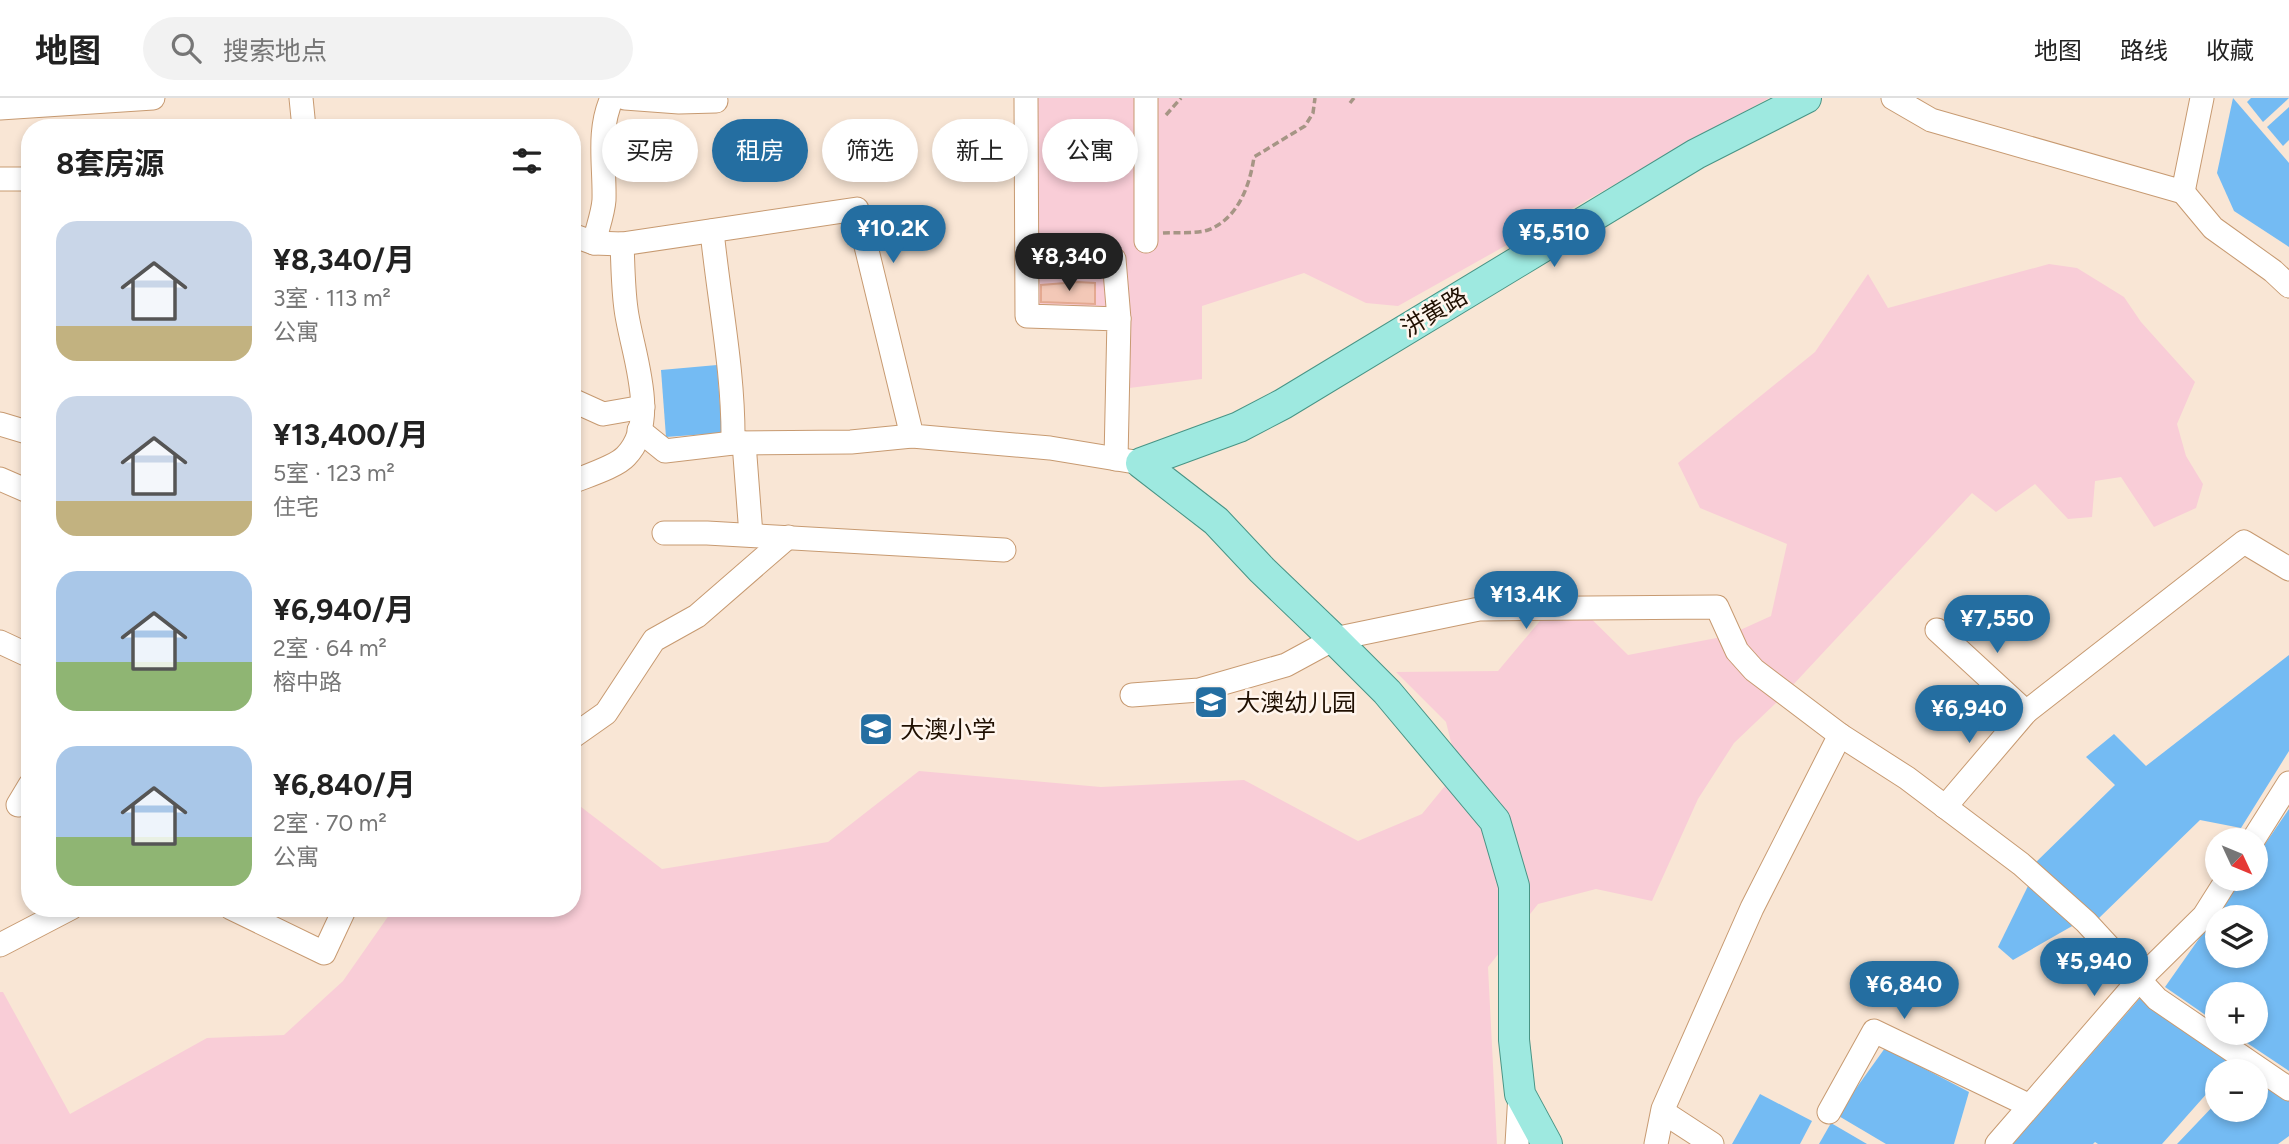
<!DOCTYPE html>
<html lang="zh">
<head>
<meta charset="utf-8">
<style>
  body { margin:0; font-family:Figtree,"Noto Sans SC",sans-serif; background:#f2f2f2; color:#222; height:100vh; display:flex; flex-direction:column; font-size:26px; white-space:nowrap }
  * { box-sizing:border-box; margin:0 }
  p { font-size:23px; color:#767676 }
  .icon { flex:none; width:38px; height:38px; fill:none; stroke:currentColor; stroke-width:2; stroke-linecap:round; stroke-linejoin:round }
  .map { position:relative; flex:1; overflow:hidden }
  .panel { position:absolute; left:21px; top:21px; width:560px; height:798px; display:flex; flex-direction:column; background:#fff; border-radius:28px; box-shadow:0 4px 10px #0003 }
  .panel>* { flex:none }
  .hud { position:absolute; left:602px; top:21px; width:665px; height:63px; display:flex; gap:14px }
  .needle { width:46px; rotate:134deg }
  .tools { position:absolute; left:2205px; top:730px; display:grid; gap:14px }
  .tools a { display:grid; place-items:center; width:63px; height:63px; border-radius:50%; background:#fff; box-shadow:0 4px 10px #0003; font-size:35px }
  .price { position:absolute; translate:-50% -60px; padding:0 16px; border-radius:24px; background:#246ea1; color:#fff; font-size:23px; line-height:46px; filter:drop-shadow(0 2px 4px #0008) }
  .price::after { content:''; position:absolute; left:50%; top:42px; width:21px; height:16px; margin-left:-10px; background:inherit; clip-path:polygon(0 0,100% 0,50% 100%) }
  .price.active { background:#222; color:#fff }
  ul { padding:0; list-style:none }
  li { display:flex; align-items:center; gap:21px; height:175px; padding:0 35px }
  li span { display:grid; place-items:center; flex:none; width:196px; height:140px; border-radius:21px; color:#555 }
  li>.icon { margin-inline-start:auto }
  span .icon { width:84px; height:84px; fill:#fffc; stroke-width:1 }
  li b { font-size:30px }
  h2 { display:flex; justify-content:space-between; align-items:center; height:84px; padding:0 35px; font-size:30px }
  .pill { padding:0 24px; border-radius:32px; background:#fff; box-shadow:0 4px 10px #0003; font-size:24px; line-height:63px }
  .pill.active { background:#246ea1; color:#fff }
  header { display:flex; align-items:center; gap:42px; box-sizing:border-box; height:98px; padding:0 35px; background:#fff; border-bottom:2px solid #e0e0e0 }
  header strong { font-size:33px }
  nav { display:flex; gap:38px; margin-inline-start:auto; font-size:24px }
  .search { width:490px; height:63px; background:#f2f2f2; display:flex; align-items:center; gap:18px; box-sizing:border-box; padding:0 24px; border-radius:38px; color:#767676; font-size:26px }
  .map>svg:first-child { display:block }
  .green { fill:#f9cdd7 }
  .water { fill:#74bbf3; fill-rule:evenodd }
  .building { fill:#f3c8b7; stroke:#e4a991; stroke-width:2 }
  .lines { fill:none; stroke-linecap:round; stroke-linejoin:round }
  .minor-casing { stroke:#c79a71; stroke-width:25 }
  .major-casing { stroke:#489485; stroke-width:32 }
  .path { stroke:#a69585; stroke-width:3.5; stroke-dasharray:7 3.5; stroke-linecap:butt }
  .minor { stroke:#fff; stroke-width:23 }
  .major { stroke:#9ee9e0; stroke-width:30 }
  .labels { text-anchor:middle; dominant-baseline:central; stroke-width:5; stroke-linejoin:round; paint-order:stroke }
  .street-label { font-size:24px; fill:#201002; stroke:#fff5ed }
  .poi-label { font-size:24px; fill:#201002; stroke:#fff5ed; text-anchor:start }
</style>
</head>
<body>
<header>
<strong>地图</strong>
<div class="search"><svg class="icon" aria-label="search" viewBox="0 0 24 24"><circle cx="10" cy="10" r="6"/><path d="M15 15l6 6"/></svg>搜索地点</div>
<nav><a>地图</a><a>路线</a><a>收藏</a></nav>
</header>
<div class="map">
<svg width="2289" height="1046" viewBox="0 0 2289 1046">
  <rect width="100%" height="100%" fill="#f9e6d5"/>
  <g class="green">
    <path d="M1023,0H1769L1398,208L1366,205L1304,175L1202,208V281L1113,292L1107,225L1023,221Z"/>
    <path d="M2049,166L2077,170L2124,199L2141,224L2195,284L2177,326L2186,358L2203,386L2196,410L2154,429L2121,379L2095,383L2092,419L2068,421L2035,386L1996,414L1972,395L1777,604L1734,645L1698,701L1652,803L1596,791L1538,806L1488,869L1497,1046H0V894H3L70,1016L207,940L284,937L343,883L394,810H572V702L662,771L828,744L919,673L1101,689L1244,682L1358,743L1422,716L1458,672L1446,624L1396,574L1498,573L1564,494L1628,557L1727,538L1771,518L1787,446L1700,410L1678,365L1815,254L1868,176L1888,210Z"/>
  </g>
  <g class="water">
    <path d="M2233,0L2289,65V149L2234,113L2217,75Z"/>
    <path d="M2251,0H2289L2263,24L2247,4Z"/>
    <path d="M2289,9V42L2283,48L2267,29Z"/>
    <path d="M717,267L722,335L666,339L661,272Z"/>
    <path d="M2289,557V653L2241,730L2200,722L2098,821L2033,767L2115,687L2086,659L2114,636L2146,668Z"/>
    <path d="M2289,711V973L2232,935L2256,934V896H2217V925L2165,889L2241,781L2256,780V759ZM2217,819H2256V858H2217Z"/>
    <path d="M2028,788L2074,827L2013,862L1998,849Z"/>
    <path d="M2140,900L2236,963L2227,973H2217V984L2162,1046H2098L2095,1044L2093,1046H2013Z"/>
    <path d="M1885,950L1969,994L1954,1046H1886L1837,1017Z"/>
    <path d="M2256,979L2289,1001V1038L2278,1046H2177L2217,1004V1012H2256Z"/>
    <path d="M1760,996L1812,1023L1800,1046H1732Z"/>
    <path d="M1831,1025L1867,1046H1819Z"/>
  </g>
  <path class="building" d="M1078,184L1095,185V206L1041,204V187Z"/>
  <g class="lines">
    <g class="minor-casing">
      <g id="minor">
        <path d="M301,0L304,30"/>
        <path d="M625,0L679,4L716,3"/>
        <path d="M1026,0L1027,218L1119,221L1116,361"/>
        <path d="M1146,0V143"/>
        <path d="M1893,0L1931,22L2183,94L2202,0"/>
        <path d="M0,10L153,0"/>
        <path d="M0,81H30"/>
        <path d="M2183,94L2213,130L2273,173L2289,188"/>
        <path d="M712,133C719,203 734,274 733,345"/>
        <path d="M572,137L594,145L622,146L857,111L912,338L1050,350L1141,365"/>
        <path d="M594,145C597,131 603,116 604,102C605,68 597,33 612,0"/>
        <path d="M1114,161L1119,221"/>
        <path d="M572,302L603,316L643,309"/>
        <path d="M0,326L30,335"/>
        <path d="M639,332L665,353L733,345L851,344L912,338"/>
        <path d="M744,345L751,437"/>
        <path d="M0,381L30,394"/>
        <path d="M572,384C586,378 616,369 626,358C661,322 631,252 626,211C623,189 623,167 622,146"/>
        <path d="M664,435H707L1004,452"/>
        <path d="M1937,532L2026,614"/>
        <path d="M0,544L30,558"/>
        <path d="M1132,597L1199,592L1286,567L1334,541L1479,511L1717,509L1737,553L1754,572L1840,637L1907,680L2021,766L2086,824L2157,901L2289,991"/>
        <path d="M572,639L606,615L654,542L697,518L788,439"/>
        <path d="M18,707L30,687"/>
        <path d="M1945,709L2026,614L2244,444L2289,471"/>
        <path d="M2253,742L2289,685"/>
        <path d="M231,810L324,855L345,810"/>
        <path d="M0,847L71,810"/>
        <path d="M1663,1014L1712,1046"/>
        <path d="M1829,1014L1874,933L2028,1007"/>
        <path d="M1517,1046L1520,996"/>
        <path d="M1656,1046L1663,1011L1752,810L1840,637"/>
        <path d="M1997,1046L2139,882L2204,818L2228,780"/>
      </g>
    </g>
    <g class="major-casing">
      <path id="major" d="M1547,1046L1520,996L1514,942V788L1495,723L1387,594L1334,541L1262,472L1216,423L1141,365L1239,329L1283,306L1696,56L1806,0"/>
    </g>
    <g class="path">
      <path d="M1350,5L1354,0"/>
      <path d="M1166,17L1181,0"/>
      <path d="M1163,135C1177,134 1195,136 1208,132C1238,121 1250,87 1254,59L1305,28L1313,15L1315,0"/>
    </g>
    <use href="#minor" class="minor"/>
    <use href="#major" class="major"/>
  </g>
  <defs>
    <g id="school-square" transform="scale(1.75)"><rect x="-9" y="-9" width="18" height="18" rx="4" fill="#246ea1" stroke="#fff5ed"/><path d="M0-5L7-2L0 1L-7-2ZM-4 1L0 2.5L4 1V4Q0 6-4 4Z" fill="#fff"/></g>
  </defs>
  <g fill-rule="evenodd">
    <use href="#school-square" x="1211" y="604"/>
    <use href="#school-square" x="876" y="631"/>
  </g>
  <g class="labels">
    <g class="street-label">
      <text transform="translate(1434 214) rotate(-31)">汫黄路</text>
    </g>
    <g class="poi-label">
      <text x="1236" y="604">大澳幼儿园</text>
      <text x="900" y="631">大澳小学</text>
    </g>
  </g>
</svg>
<div class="tools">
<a><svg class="needle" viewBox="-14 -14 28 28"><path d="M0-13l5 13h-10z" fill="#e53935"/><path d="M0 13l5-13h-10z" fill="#767676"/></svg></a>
<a><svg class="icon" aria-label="layers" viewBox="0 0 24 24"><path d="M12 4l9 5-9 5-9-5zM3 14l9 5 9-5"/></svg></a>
<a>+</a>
<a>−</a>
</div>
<b class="price" style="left:893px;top:167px">¥10.2K</b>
<b class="price" style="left:1554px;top:171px">¥5,510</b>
<b class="price active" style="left:1069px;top:195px">¥8,340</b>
<b class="price" style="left:1526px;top:533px">¥13.4K</b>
<b class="price" style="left:1997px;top:557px">¥7,550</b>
<b class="price" style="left:1969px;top:647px">¥6,940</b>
<b class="price" style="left:2094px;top:900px">¥5,940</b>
<b class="price" style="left:1904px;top:923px">¥6,840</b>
<div class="hud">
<a class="pill">买房</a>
<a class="pill active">租房</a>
<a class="pill">筛选</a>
<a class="pill">新上</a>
<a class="pill">公寓</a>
</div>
<section class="panel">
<h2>8套房源<svg class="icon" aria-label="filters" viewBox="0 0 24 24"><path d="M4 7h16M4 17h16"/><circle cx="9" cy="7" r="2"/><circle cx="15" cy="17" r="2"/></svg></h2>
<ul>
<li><span style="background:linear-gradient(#c9d6e8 75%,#c2b280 0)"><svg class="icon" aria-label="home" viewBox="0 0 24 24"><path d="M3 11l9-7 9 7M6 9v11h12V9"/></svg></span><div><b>¥8,340/月</b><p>3室 · 113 m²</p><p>公寓</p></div></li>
<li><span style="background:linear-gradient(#c9d6e8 75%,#c2b280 0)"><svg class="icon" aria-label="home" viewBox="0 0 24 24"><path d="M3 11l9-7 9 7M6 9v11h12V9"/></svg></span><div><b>¥13,400/月</b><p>5室 · 123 m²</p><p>住宅</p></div></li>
<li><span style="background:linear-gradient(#a9c7e8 65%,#8fb573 0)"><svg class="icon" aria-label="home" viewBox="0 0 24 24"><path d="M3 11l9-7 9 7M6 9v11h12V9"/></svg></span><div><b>¥6,940/月</b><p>2室 · 64 m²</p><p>榕中路</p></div></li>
<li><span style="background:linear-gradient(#a9c7e8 65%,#8fb573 0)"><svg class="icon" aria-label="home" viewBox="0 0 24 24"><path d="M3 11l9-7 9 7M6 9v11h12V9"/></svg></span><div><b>¥6,840/月</b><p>2室 · 70 m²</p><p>公寓</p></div></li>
</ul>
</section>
</div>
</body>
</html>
